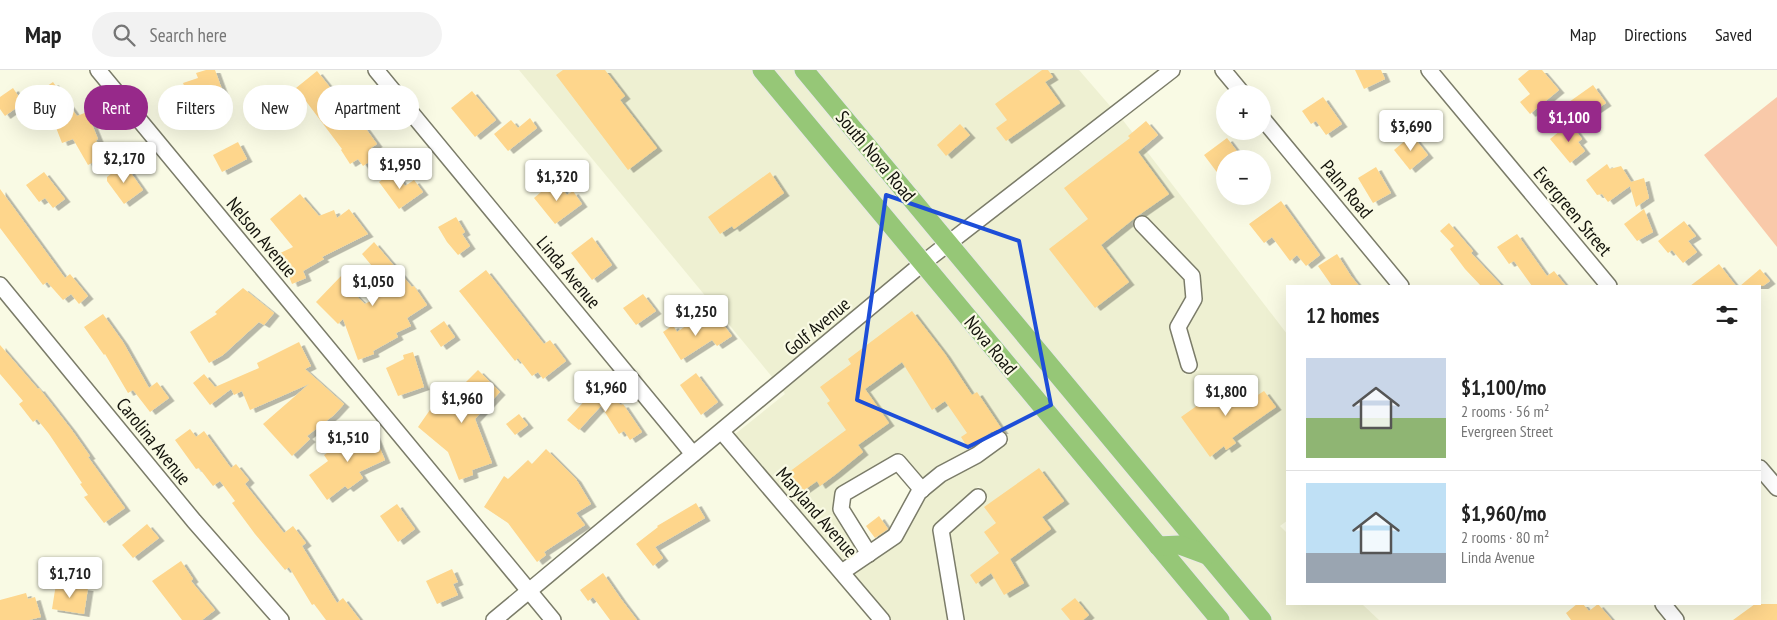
<!DOCTYPE html>
<html lang="en">
<head>
<meta charset="utf-8">
<style>
  body { margin:0; font-family:"PT Sans Narrow",sans-serif; background:#f2f2f2; color:#222; height:100vh; display:flex; flex-direction:column; font-size:19px; white-space:nowrap }
  * { box-sizing:border-box; margin:0 }
  p { font-size:16px; color:#767676 }
  .icon { flex:none; width:28px; height:28px; fill:none; stroke:currentColor; stroke-width:2; stroke-linecap:round; stroke-linejoin:round }
  .map { position:relative; flex:1; overflow:hidden }
  .sheet { position:absolute; left:1286px; top:215px; width:475px; height:320px; display:flex; flex-direction:column; background:#fff; border-radius:0px; box-shadow:0 5px 20px #0002 }
  .sheet>* { flex:none }
  .guide { position:absolute; left:15px; top:15px; width:475px; height:45px; display:flex; gap:10px }
  .buttons { position:absolute; left:1216px; top:15px; display:grid; gap:10px }
  .buttons a { display:grid; place-items:center; width:55px; height:55px; border-radius:50%; background:#fff; box-shadow:0 5px 20px #0002; font-size:25px }
  .price { position:absolute; translate:-50% -42px; padding:0 11px; border-radius:5px; background:#fff; color:#222; font-size:16px; line-height:32px; filter:drop-shadow(0 1px 2px #0008) }
  .price::after { content:''; position:absolute; left:50%; top:30px; width:15px; height:11px; margin-left:-8px; background:inherit; clip-path:polygon(0 0,100% 0,50% 100%) }
  .price.selected { background:#97298a; color:#fff }
  ul { padding:0; list-style:none }
  li { display:flex; align-items:center; gap:15px; height:125px; padding:0 20px }
  li+li { border-top:1px solid #e0e0e0 }
  li span { display:grid; place-items:center; flex:none; width:140px; height:100px; border-radius:0px; color:#555 }
  li>.icon { margin-inline-start:auto }
  span .icon { width:60px; height:60px; fill:#fffc; stroke-width:1 }
  li b { font-size:21px }
  h2 { display:flex; justify-content:space-between; align-items:center; height:60px; padding:0 20px; font-size:21px }
  .chip { padding:0 18px; border-radius:22px; background:#fff; box-shadow:0 5px 20px #0002; font-size:18px; line-height:45px }
  .chip.selected { background:#97298a; color:#fff }
  header { display:flex; align-items:center; gap:30px; box-sizing:border-box; height:70px; padding:0 25px; background:#fff; border-bottom:1px solid #e0e0e0 }
  header strong { font-size:24px }
  nav { display:flex; gap:28px; margin-inline-start:auto; font-size:18px }
  .search { width:350px; height:45px; background:#f2f2f2; display:flex; align-items:center; gap:12px; box-sizing:border-box; padding:0 18px; border-radius:28px; color:#767676; font-size:19px }
  .map>svg:first-child { display:block }
  .built { fill:#eef0d2; fill-rule:evenodd }
  .green { fill:#f9c9a9 }
  .building { fill:#fed68c; filter:url(#shadow) }
  .lines { fill:none; stroke-linecap:round; stroke-linejoin:round }
  .minor-casing { stroke:#7b7c69; stroke-width:18 }
  .major-casing { stroke:#e8e8e7; stroke-width:21 }
  .minor { stroke:#fff; stroke-width:15 }
  .major { stroke:#96c777; stroke-width:19 }
  .marked { fill:none; stroke:#1d4ed8; stroke-width:4; stroke-linejoin:round }
  .labels { text-anchor:middle; dominant-baseline:central; stroke-width:4.5; stroke-linejoin:round; paint-order:stroke }
  .street-label { font-size:19px; fill:#14140d; stroke:#f9fae4 }
</style>
</head>
<body>
<header>
<strong>Map</strong>
<div class="search"><svg class="icon" aria-label="search" viewBox="0 0 24 24"><circle cx="10" cy="10" r="6"/><path d="M15 15l6 6"/></svg>Search here</div>
<nav><a>Map</a><a>Directions</a><a>Saved</a></nav>
</header>
<div class="map">
<svg width="1777" height="550" viewBox="0 0 1777 550">
  <defs>
    <filter id="shadow"><feDropShadow dx="5.5" dy="3" stdDeviation="0" flood-color="#0004"/></filter>
  </defs>
  <rect width="100%" height="100%" fill="#f9fae4"/>
  <g class="built">
    <path d="M519,0H753L913,192L773,308Z"/>
    <path d="M772,0H795L938,171L924,182Z"/>
    <path d="M814,0H1079L1111,37L949,162Z"/>
    <path d="M1122,49L1287,264L1288,450L1280,456L1287,463L1288,534H1362L1379,550H1272L1217,483V480L1212,478L959,175ZM1141,143L1197,200L1199,206L1200,234L1186,259L1199,300L1185,305L1171,260L1172,253L1186,226L1185,210L1131,154Z"/>
    <path d="M948,184L1184,468L1160,467L934,195Z"/>
    <path d="M923,204L1151,479L1152,484H1156L1210,550H964L949,464L988,428L979,416L937,454L949,550H891L854,504L899,473L927,426L945,411L981,392L1009,372L1001,359L974,378L938,397L922,409L903,386L894,384L839,417L835,423L834,438L859,481L843,491L734,365L785,324L783,321Z"/>
    <path d="M1173,482L1205,492L1253,550H1229Z"/>
  </g>
  <path class="green" d="M1777,27V177L1704,85Z"/>
  <g class="building">
    <path d="M206,0H215L223,22L207,28L205,25L190,30L183,13L198,8L196,3Z"/>
    <path d="M563,0H605L625,26L620,30L657,78L628,100L556,5Z"/>
    <path d="M1042,0H1048L1053,7L1045,12L1060,33L1006,71L996,58L1007,50L995,34Z"/>
    <path d="M1355,0H1381L1385,9L1364,19Z"/>
    <path d="M1529,0H1542L1559,20L1530,44L1520,32L1530,24L1518,9Z"/>
    <path d="M317,1L337,26L341,22L359,43L356,45L377,74L371,78L378,86L363,96L358,89L350,94L341,80L342,79L296,18Z"/>
    <path d="M53,12L77,46L87,42L98,69L96,70L105,86L88,95L73,69L62,73L55,55L59,53L46,33L41,37L33,26Z"/>
    <path d="M1593,15L1606,33L1581,50L1569,32Z"/>
    <path d="M13,18L23,33L5,46L0,39V27Z"/>
    <path d="M472,21L496,50L475,67L451,38Z"/>
    <path d="M1323,27L1342,54L1326,65L1316,51L1311,54L1302,41Z"/>
    <path d="M530,48L537,58L508,81L494,64L511,50L518,58Z"/>
    <path d="M1146,51L1158,65L1138,82L1169,124L1136,147L1101,175L1129,212L1095,238L1049,179L1088,149L1064,118L1130,68L1128,66Z"/>
    <path d="M1570,53L1582,69L1578,72L1585,81L1570,93L1550,69Z"/>
    <path d="M960,54L970,65L946,86L937,75Z"/>
    <path d="M1412,65L1428,85L1410,100L1394,80Z"/>
    <path d="M1227,68L1243,89H1225V113L1204,85Z"/>
    <path d="M238,72L247,89L222,102L213,85Z"/>
    <path d="M1607,94L1610,99L1621,96L1631,112L1644,108L1649,128L1636,137L1630,116L1608,132L1602,124L1597,125L1586,110Z"/>
    <path d="M121,96H126L143,120L124,134L107,111V107Z"/>
    <path d="M1376,97L1391,123L1373,133L1358,108Z"/>
    <path d="M394,101L405,116L414,110L423,122L399,139L379,112Z"/>
    <path d="M44,102L65,129L53,138L45,128L39,132L26,115Z"/>
    <path d="M770,102L784,123L734,159L732,156L720,164L708,147Z"/>
    <path d="M555,110L567,125L573,121L582,134L555,154L534,128Z"/>
    <path d="M0,119L65,208L70,204L88,226L79,234L71,224L63,230L47,212L43,215L0,158Z"/>
    <path d="M300,124L319,146L334,140L337,148L349,139L368,164L322,187L324,189L303,201L306,208L292,214L288,204L285,205L276,185L293,177L270,149Z"/>
    <path d="M1281,131L1320,185L1306,196L1297,185L1290,191L1272,167L1264,173L1249,154Z"/>
    <path d="M1644,139L1653,162L1637,171L1624,154Z"/>
    <path d="M456,147L465,162L462,164L470,176L458,185L447,172L438,157Z"/>
    <path d="M1684,151L1696,166L1688,171L1697,182L1683,193L1672,180L1668,183L1658,171Z"/>
    <path d="M1449,153L1473,181L1471,183L1502,216H1481L1465,199L1450,179L1454,176L1440,161Z"/>
    <path d="M1517,164L1547,206L1554,201L1566,216H1532L1514,191L1509,194L1497,177Z"/>
    <path d="M592,167L612,195L592,210L571,183Z"/>
    <path d="M374,172L412,217L414,216L427,235L407,248L411,256L396,263L398,267L373,281L374,284L358,290L343,249L338,254L316,232L342,205L353,216L349,219L365,234L391,219L362,184Z"/>
    <path d="M1337,184L1351,206L1359,216H1332L1318,196Z"/>
    <path d="M1719,194L1736,216H1690Z"/>
    <path d="M1760,199L1770,211L1763,216H1740Z"/>
    <path d="M486,200L544,274L550,270L566,291L543,309L538,302L532,306L518,288L515,291L459,221Z"/>
    <path d="M243,218L274,243L264,255L259,252L223,285L209,293L190,262L217,244L215,242Z"/>
    <path d="M643,224L656,241L636,255L623,238Z"/>
    <path d="M912,241L945,284L972,325L977,322L1003,361L991,362L968,378L961,367L967,363L945,331L932,340L902,292L865,319L889,353L858,375L863,382L836,404L820,416L817,411L803,421L789,402L846,360L827,333L830,331L820,317L851,294L848,289Z"/>
    <path d="M103,244L123,272L149,318L157,312L169,328L150,342L133,320L128,323L105,284L104,285L84,257Z"/>
    <path d="M717,246L732,266L717,276L712,270L681,290L663,262L673,255L677,262L690,253L696,262Z"/>
    <path d="M444,251L455,267L441,277L430,261Z"/>
    <path d="M299,272L311,296L305,299L344,334L334,345L307,366L310,369L292,386L263,354L309,314L250,340L242,321L234,325L231,319L210,335L193,313L204,304L215,317L259,298L257,293Z"/>
    <path d="M0,275L38,319L39,318L71,359L90,386L88,387L125,438L104,453L84,427L88,425L80,414L82,413L49,364L37,349L33,352L19,334L23,331L0,304Z"/>
    <path d="M413,282L424,317L398,326L386,298L404,289L403,285Z"/>
    <path d="M478,300L500,322L475,349L492,393L472,400L473,405L459,410L448,382L418,357L439,327L443,330L455,317L458,320Z"/>
    <path d="M696,303L718,332L701,345L680,315Z"/>
    <path d="M1235,309L1250,330L1264,321L1276,337L1232,368L1236,373L1226,380L1224,376L1210,387L1181,347Z"/>
    <path d="M599,315L621,335L623,334L642,362L630,370L624,361L619,364L601,336L579,360L567,350Z"/>
    <path d="M519,344L528,355L515,365L506,354Z"/>
    <path d="M371,357L385,390L359,402L363,408L348,419L345,416L327,430L309,405L328,391L324,385L355,364Z"/>
    <path d="M190,359L196,367L204,361L231,398L236,394L249,410L245,414L284,463L293,456L306,473L302,476L337,533L343,528L360,550H326L314,534L312,535L289,497L285,500L255,464L232,433L235,431L220,411L213,416L199,398L196,399L175,370Z"/>
    <path d="M546,379L576,409L591,434L576,443L585,455L544,482L546,485L537,492L508,453L484,437L504,406L508,409L528,390L532,394Z"/>
    <path d="M1039,398L1064,431L1042,447L1051,459L1010,489L1024,513L1004,525L991,503L976,514L970,505L999,483L984,462L996,453L984,437Z"/>
    <path d="M696,433L705,448L655,477L663,488L653,496L636,474L658,457L657,456Z"/>
    <path d="M397,434L415,459L398,472L380,446Z"/>
    <path d="M879,446L888,459L875,468L866,456Z"/>
    <path d="M147,454L159,468L133,488L122,475Z"/>
    <path d="M181,491L193,509L191,511L215,540L202,550H182L152,511Z"/>
    <path d="M452,499L458,512L453,514L458,525L437,534L426,511Z"/>
    <path d="M603,503L621,529L637,550H610L593,527L588,531L580,520Z"/>
    <path d="M56,514L88,518L84,544L52,539Z"/>
    <path d="M26,523L28,529L35,527L41,547L29,550H0V530Z"/>
    <path d="M1075,528L1089,545L1083,550H1070L1061,539Z"/>
    <path d="M1577,534H1583L1589,541L1598,534L1612,550H1571L1566,543Z"/>
    <path d="M1755,534H1777V550H1733Z"/>
  </g>
  <g class="lines">
    <g class="minor-casing">
      <g id="minor">
        <path d="M98,0L553,550"/>
        <path d="M376,0L693,384"/>
        <path d="M1223,0L1243,24"/>
        <path d="M1429,0L1609,216"/>
        <path d="M1262,48L1401,216"/>
        <path d="M1142,154L1192,206L1194,229L1178,257L1189,295"/>
        <path d="M0,215L194,451L281,550"/>
        <path d="M722,362L882,550"/>
        <path d="M1760,398L1777,418"/>
        <path d="M869,484L841,439L843,424L898,392L922,420"/>
        <path d="M842,502L895,466L919,422L941,404L977,385L999,369"/>
        <path d="M1663,534L1676,550"/>
        <path d="M494,550L923,193L1172,0"/>
        <path d="M956,550L941,460L978,427"/>
      </g>
    </g>
    <g class="major-casing">
      <g id="major">
        <path d="M762,0L1220,550"/>
        <path d="M804,0L1262,550"/>
        <path d="M1158,476L1180,475L1207,485"/>
      </g>
    </g>
    <use href="#minor" class="minor"/>
    <use href="#major" class="major"/>
  </g>
  <path class="marked" d="M886,125L1019,171L1051,335L968,377L857,330Z"/>
  <g class="labels">
    <g class="street-label">
      <text transform="translate(876 86) rotate(50)">South Nova Road</text>
      <text transform="translate(1347 119) rotate(50)">Palm Road</text>
      <text transform="translate(1573 141) rotate(50)">Evergreen Street</text>
      <text transform="translate(262 167) rotate(50)">Nelson Avenue</text>
      <text transform="translate(569 202) rotate(50)">Linda Avenue</text>
      <text transform="translate(817 256) rotate(-40)">Golf Avenue</text>
      <text transform="translate(991 275) rotate(50)">Nova Road</text>
      <text transform="translate(154 371) rotate(51)">Carolina Avenue</text>
      <text transform="translate(817 442) rotate(49)">Maryland Avenue</text>
    </g>
  </g>
</svg>
<div class="buttons">
<a>+</a>
<a>−</a>
</div>
<b class="price selected" style="left:1569px;top:73px">$1,100</b>
<b class="price" style="left:1411px;top:82px">$3,690</b>
<b class="price" style="left:124px;top:114px">$2,170</b>
<b class="price" style="left:400px;top:120px">$1,950</b>
<b class="price" style="left:557px;top:132px">$1,320</b>
<b class="price" style="left:373px;top:237px">$1,050</b>
<b class="price" style="left:696px;top:267px">$1,250</b>
<b class="price" style="left:606px;top:343px">$1,960</b>
<b class="price" style="left:1226px;top:347px">$1,800</b>
<b class="price" style="left:462px;top:354px">$1,960</b>
<b class="price" style="left:348px;top:393px">$1,510</b>
<b class="price" style="left:70px;top:529px">$1,710</b>
<div class="guide">
<a class="chip">Buy</a>
<a class="chip selected">Rent</a>
<a class="chip">Filters</a>
<a class="chip">New</a>
<a class="chip">Apartment</a>
</div>
<section class="sheet">
<h2>12 homes<svg class="icon" aria-label="filters" viewBox="0 0 24 24"><path d="M4 7h16M4 17h16"/><circle cx="9" cy="7" r="2"/><circle cx="15" cy="17" r="2"/></svg></h2>
<ul>
<li><span style="background:linear-gradient(#c9d6e8 60%,#8fb573 0)"><svg class="icon" aria-label="home" viewBox="0 0 24 24"><path d="M3 11l9-7 9 7M6 9v11h12V9"/></svg></span><div><b>$1,100/mo</b><p>2 rooms · 56 m²</p><p>Evergreen Street</p></div></li>
<li><span style="background:linear-gradient(#bfe0f5 70%,#9aa5b1 0)"><svg class="icon" aria-label="home" viewBox="0 0 24 24"><path d="M3 11l9-7 9 7M6 9v11h12V9"/></svg></span><div><b>$1,960/mo</b><p>2 rooms · 80 m²</p><p>Linda Avenue</p></div></li>
</ul>
</section>
</div>
</body>
</html>
